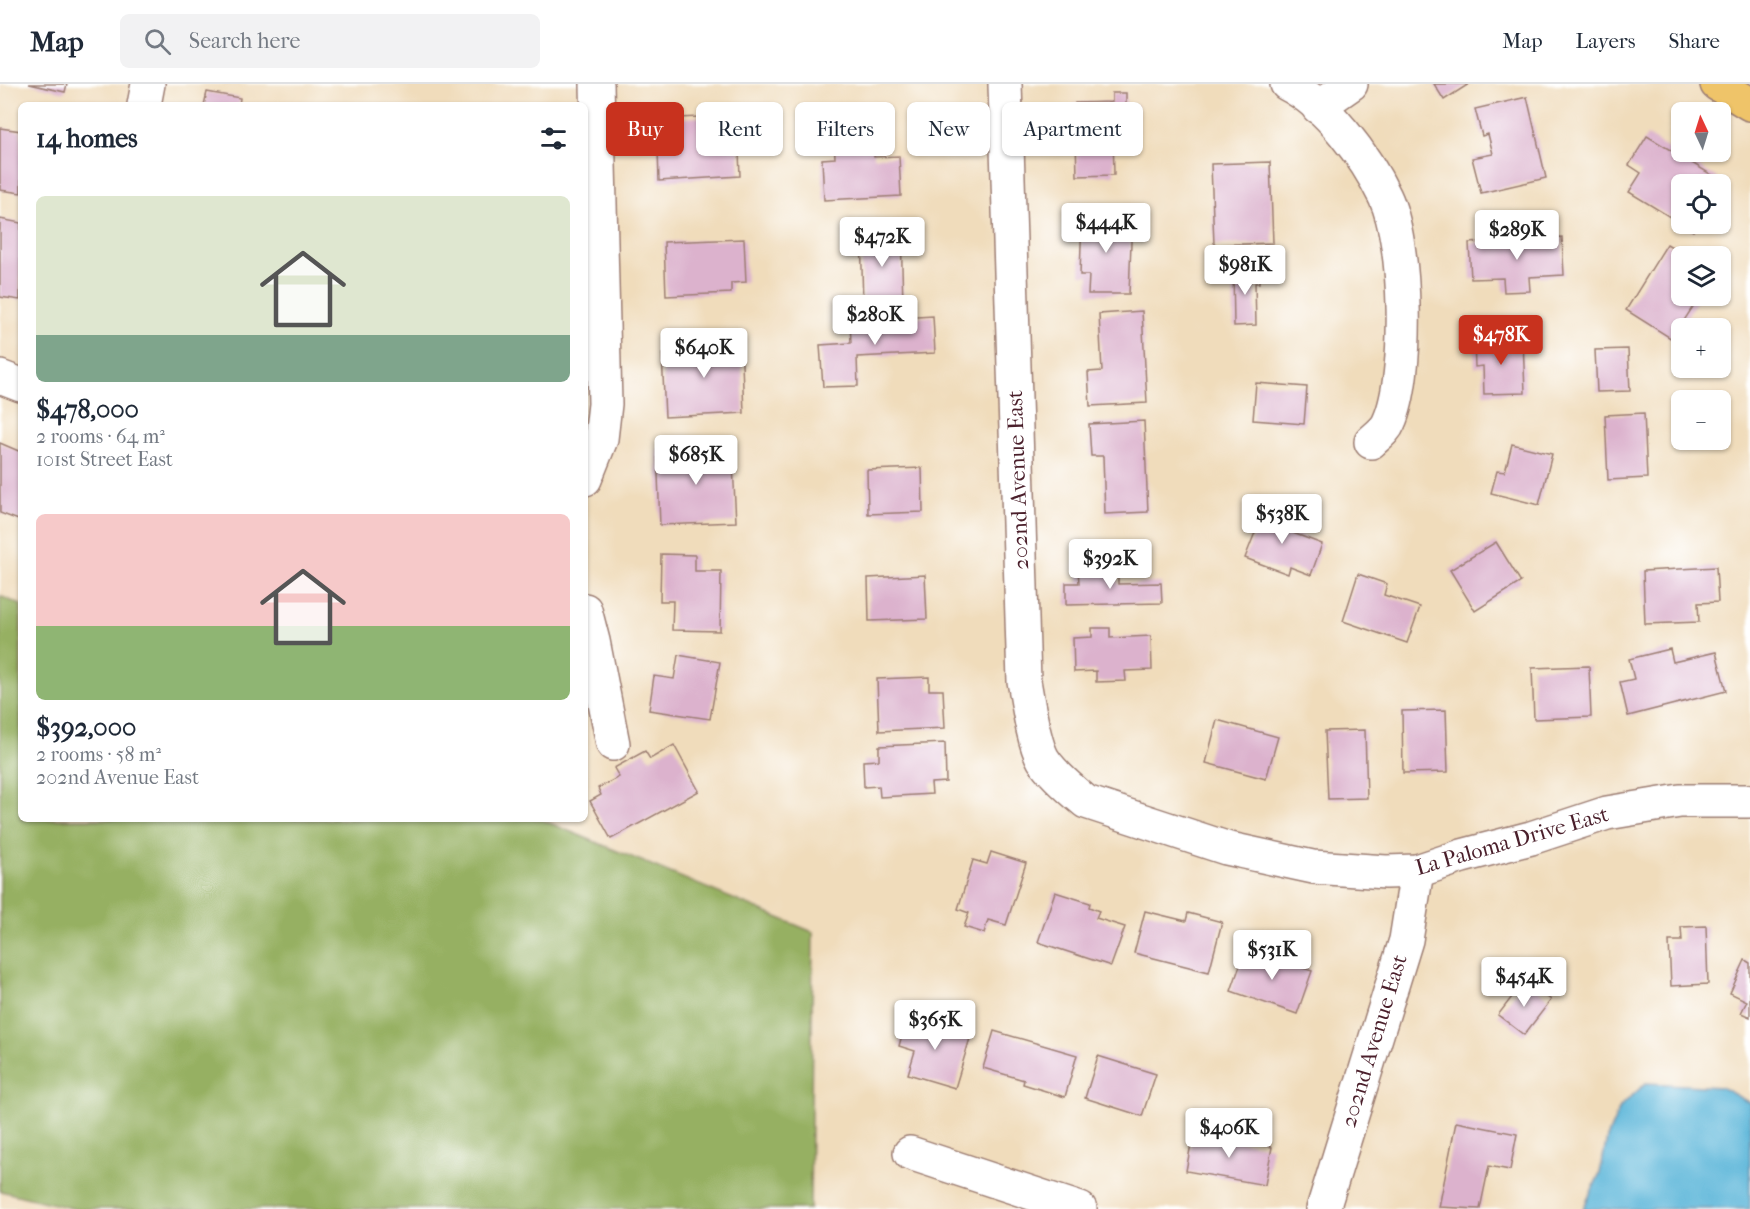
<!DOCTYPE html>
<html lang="en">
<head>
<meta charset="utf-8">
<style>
  body { margin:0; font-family:"IM FELL French Canon",serif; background:#f2f2f3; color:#1f2937; height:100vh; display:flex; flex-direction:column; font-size:22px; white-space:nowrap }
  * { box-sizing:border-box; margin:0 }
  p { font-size:20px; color:#747a83 }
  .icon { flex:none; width:33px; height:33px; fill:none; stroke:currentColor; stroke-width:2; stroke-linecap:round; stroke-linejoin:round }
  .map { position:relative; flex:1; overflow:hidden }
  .side { position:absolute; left:18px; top:18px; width:570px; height:720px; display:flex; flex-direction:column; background:#fff; border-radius:9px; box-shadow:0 2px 4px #0004 }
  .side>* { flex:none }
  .guide { position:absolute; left:606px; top:18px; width:570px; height:54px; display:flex; gap:12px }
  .needle { width:39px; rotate:356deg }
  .controls { position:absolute; left:1671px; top:18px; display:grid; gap:12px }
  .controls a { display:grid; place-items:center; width:60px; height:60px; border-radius:9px; background:#fff; box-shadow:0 2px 4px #0004; font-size:30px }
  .price { position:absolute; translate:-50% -51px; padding:0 14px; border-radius:6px; background:#fff; color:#222; font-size:20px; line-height:39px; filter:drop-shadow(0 2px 3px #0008) }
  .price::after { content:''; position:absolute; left:50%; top:36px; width:18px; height:14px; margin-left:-9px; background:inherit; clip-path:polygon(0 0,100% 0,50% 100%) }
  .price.selected { background:#c8321e; color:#fff }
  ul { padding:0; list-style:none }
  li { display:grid; align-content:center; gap:12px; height:318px; padding:0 18px }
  li span { display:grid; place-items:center; height:186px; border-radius:9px; color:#555 }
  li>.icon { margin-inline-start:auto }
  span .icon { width:108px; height:108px; fill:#fffc; stroke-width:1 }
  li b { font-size:26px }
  h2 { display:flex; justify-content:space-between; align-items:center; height:72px; padding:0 18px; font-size:26px }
  .chip { padding:0 21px; border-radius:9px; background:#fff; box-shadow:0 2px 4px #0004; font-size:21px; line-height:54px }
  .chip.selected { background:#c8321e; color:#fff }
  header { display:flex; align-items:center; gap:36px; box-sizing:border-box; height:84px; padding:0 30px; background:#fff; border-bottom:2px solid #e0e1e3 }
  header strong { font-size:28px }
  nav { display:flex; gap:33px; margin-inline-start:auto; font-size:21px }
  .search { width:420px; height:54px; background:#f2f2f3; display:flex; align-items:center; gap:15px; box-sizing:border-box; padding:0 21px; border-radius:9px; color:#747a83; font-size:22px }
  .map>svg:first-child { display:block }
  .forest { fill:#96b062; stroke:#706846; stroke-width:1.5 }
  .water { fill:#5bb6d9; stroke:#526a82; stroke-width:1.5 }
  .building { fill:#dcb2cd }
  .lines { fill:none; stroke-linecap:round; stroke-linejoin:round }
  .minor-casing { stroke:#9d7e73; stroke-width:36 }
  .major-casing { stroke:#9d7e73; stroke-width:36 }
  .minor { stroke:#fff; stroke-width:33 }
  .major { stroke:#efc469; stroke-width:33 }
  .labels { text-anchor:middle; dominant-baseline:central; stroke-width:5; stroke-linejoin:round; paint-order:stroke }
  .street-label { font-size:22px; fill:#4a1f2b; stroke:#fff }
</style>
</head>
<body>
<header>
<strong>Map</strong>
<div class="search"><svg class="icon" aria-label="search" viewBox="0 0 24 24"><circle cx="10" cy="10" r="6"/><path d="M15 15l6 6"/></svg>Search here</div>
<nav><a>Map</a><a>Layers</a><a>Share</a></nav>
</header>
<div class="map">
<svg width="1750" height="1125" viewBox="0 0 1750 1125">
  <rect width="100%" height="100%" fill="#fff"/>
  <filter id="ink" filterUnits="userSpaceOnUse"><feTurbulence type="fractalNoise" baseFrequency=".0167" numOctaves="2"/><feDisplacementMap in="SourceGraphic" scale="12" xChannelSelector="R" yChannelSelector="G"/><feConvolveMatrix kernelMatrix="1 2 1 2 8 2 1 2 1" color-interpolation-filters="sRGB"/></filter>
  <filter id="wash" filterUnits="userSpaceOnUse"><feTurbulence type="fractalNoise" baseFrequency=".008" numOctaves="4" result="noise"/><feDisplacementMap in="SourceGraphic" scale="24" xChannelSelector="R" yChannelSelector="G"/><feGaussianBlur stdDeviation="1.35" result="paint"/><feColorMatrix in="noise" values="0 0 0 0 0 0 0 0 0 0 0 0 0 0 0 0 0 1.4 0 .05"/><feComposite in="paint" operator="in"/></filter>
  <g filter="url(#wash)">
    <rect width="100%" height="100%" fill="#f0dcbb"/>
    <path class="forest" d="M0,512L21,521V735H540L813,848L810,1125H75L0,1107Z"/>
    <path class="water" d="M1646,999L1721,1003L1750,1019V1125H1583L1600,1089L1607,1054L1620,1023Z"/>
    <g id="blocks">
      <g class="building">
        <path d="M29,0H67L65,8Z"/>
        <path d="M1434,0H1469L1444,16Z"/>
        <path d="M207,8L240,14L239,21H204Z"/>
        <path d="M1112,9H1126V22L1137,21L1138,49H1113L1114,91L1077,92L1075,19L1112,18Z"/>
        <path d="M1527,13L1546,94L1481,109L1472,74L1493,70L1488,50L1482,52L1475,25Z"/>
        <path d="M721,32V44L738,43L740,92L659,97L657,35Z"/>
        <path d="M0,44L21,47V109L0,106Z"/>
        <path d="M874,52V73L899,72L901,112L824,116L822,75L835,74L834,54Z"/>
        <path d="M1647,52L1717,94L1713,100H1682V140H1697L1693,147L1629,108L1641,89L1629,81Z"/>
        <path d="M1270,78L1273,159L1214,161L1211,80Z"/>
        <path d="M1082,131L1132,133L1129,210H1088L1089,191H1080Z"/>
        <path d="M0,135L21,139L20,216L0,213Z"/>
        <path d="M901,146L903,220L863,221L861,147Z"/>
        <path d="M1562,153L1564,191L1529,193L1530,207L1504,208L1503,194L1471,195L1469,159Z"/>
        <path d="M744,155L746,198L731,199V209L666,212L664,158Z"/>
        <path d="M1667,160L1687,172H1682V212H1700L1672,255L1626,226Z"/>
        <path d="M1233,184H1259V199H1255L1256,241L1234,242Z"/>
        <path d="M1142,227L1147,319L1090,322L1088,288L1102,287L1099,230Z"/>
        <path d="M933,232L935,269L857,273L858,302L823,303L820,261L851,259L850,237Z"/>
        <path d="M741,255L744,329L665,333L662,270L683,269V258Z"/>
        <path d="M1523,256L1525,309L1484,310L1483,282L1475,283L1474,258Z"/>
        <path d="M1628,265L1630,307L1597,308L1595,266Z"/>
        <path d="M1256,299L1307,303L1304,340L1253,336Z"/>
        <path d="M1644,329L1647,394L1608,396L1605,331Z"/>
        <path d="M1144,337L1148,428L1105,430L1103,372H1091L1089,340Z"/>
        <path d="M0,359L21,368V437L0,429Z"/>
        <path d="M1512,360L1552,370L1539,421L1491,409L1497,387L1505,388Z"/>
        <path d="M732,362L736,438L660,441L657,365Z"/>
        <path d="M922,384L923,428L868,430L867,386Z"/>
        <path d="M1265,423L1298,435L1293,449L1322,460L1311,491L1290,483L1288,490L1245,474Z"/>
        <path d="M1496,458L1521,498L1475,527L1450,486Z"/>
        <path d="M661,470L695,471V487H721L720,547L672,546L673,517H660Z"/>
        <path d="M1716,483L1718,518L1698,519L1699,538L1645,540L1643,487Z"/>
        <path d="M1078,485H1118V500L1161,499L1162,519L1066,521V499H1079Z"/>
        <path d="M1358,490L1387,500L1384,511L1420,523L1407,559L1343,537Z"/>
        <path d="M925,491L927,535L869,537L868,494Z"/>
        <path d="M1092,544H1110V554L1151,552L1152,586L1125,587L1126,597L1096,598V587L1074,588L1073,554L1092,553Z"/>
        <path d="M1670,565L1673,578L1716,568L1726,607L1628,632L1620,598L1634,595L1629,575Z"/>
        <path d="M678,571L720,578L710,635L649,626L654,592L674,595Z"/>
        <path d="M1589,582L1591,633L1534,635L1532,584Z"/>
        <path d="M929,593V606H943L945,644L879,647L877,595Z"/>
        <path d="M1446,626L1448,688L1403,689L1402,627Z"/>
        <path d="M1217,636L1278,653L1266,695L1206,679Z"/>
        <path d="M1365,646L1367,714L1328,715L1325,647Z"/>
        <path d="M945,659L946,698L931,699L932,710L880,713L879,702L864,703L863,677L879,676V662Z"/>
        <path d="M674,661L699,707L611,755L590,717L601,711L598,704L619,693L614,684L645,667L650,675Z"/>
        <path d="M991,768L1026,779L1006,841L988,836L984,849L964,843L969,829L958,825L973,776L987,780Z"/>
        <path d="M1055,808L1090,819L1089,823L1099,827L1096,834L1125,843L1111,882L1038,858Z"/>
        <path d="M1145,827L1186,837L1188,829L1222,838L1209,888L1134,869Z"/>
        <path d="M1706,842L1708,900L1671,902L1669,857H1682L1681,843Z"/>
        <path d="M1246,864L1312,887L1297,930L1231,907Z"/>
        <path d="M1745,876L1750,879V933L1741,929L1747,917L1730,909Z"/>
        <path d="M1525,896L1551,916L1524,951L1498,931Z"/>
        <path d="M907,932L971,951L955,1004L908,990L915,967L899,962Z"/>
        <path d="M994,947L1077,971L1065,1013L1023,1000L1024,996L983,984Z"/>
        <path d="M1098,972L1156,990L1142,1032L1085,1014Z"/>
        <path d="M1456,1038L1517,1050L1510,1086L1489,1082L1480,1125L1439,1123Z"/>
        <path d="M1193,1049L1272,1063L1265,1101L1186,1087Z"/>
      </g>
    </g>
  </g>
  <g filter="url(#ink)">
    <use href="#blocks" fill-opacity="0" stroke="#9d7e73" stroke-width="1.5"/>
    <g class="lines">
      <g class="minor-casing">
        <g id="minor">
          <path d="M1005,0L1024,597C1028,618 1033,657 1043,675C1051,688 1074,708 1086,718L1226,764L1313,783L1386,788L1417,787L1462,772L1531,754L1607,729L1680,717H1750"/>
          <path d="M1287,0C1327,20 1366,73 1385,113C1407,159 1410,292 1389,338C1386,346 1377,352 1371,358"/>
          <path d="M144,21L148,0"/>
          <path d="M1318,23L1351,0"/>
          <path d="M0,293L21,301"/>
          <path d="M585,395L601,355L605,320L597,0"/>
          <path d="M585,526L593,557L613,660"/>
          <path d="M910,1069L1080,1125"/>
          <path d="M1323,1125L1406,856L1417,787"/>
        </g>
      </g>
      <g class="major-casing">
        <path id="major" d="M1717,0L1750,20"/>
      </g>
      <use href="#minor" class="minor"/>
      <use href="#major" class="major"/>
    </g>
  </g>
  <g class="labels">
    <g class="street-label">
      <text transform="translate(1018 396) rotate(-92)">202nd Avenue East</text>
      <text transform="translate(1512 757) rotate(-16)">La Paloma Drive East</text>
      <text transform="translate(1374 957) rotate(-73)">202nd Avenue East</text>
    </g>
  </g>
</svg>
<div class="controls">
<a><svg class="needle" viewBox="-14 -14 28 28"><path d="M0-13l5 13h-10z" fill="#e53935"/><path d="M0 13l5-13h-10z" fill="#747a83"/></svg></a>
<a><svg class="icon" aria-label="locate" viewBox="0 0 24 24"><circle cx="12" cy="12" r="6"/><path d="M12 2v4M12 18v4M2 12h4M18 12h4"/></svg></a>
<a><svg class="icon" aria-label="layers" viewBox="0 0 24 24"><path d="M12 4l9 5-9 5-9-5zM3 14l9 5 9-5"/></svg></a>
<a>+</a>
<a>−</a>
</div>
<b class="price" style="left:1106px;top:170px">$444K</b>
<b class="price" style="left:1517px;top:177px">$289K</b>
<b class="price" style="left:882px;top:184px">$472K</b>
<b class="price" style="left:1245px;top:212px">$981K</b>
<b class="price" style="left:875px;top:262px">$280K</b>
<b class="price selected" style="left:1501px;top:282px">$478K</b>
<b class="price" style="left:704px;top:295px">$640K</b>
<b class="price" style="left:696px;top:402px">$685K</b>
<b class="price" style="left:1282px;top:461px">$538K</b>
<b class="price" style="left:1110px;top:506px">$392K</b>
<b class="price" style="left:1272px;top:897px">$531K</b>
<b class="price" style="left:1524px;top:924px">$454K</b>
<b class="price" style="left:935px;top:967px">$365K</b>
<b class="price" style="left:1229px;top:1075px">$406K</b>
<div class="guide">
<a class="chip selected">Buy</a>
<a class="chip">Rent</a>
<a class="chip">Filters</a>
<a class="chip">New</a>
<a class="chip">Apartment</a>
</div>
<section class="side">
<h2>14 homes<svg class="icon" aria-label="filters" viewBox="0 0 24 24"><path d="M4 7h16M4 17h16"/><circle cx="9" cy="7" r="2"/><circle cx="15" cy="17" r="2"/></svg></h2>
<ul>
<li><span style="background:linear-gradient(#dfe7d0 75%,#7fa58c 0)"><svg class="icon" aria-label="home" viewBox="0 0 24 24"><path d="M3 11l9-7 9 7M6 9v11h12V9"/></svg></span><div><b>$478,000</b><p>2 rooms · 64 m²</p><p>101st Street East</p></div></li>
<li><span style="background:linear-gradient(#f6c9c9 60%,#8fb573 0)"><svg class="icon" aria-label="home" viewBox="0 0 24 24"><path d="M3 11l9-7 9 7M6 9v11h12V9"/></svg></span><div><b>$392,000</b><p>2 rooms · 58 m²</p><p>202nd Avenue East</p></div></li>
</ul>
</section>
</div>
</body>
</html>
